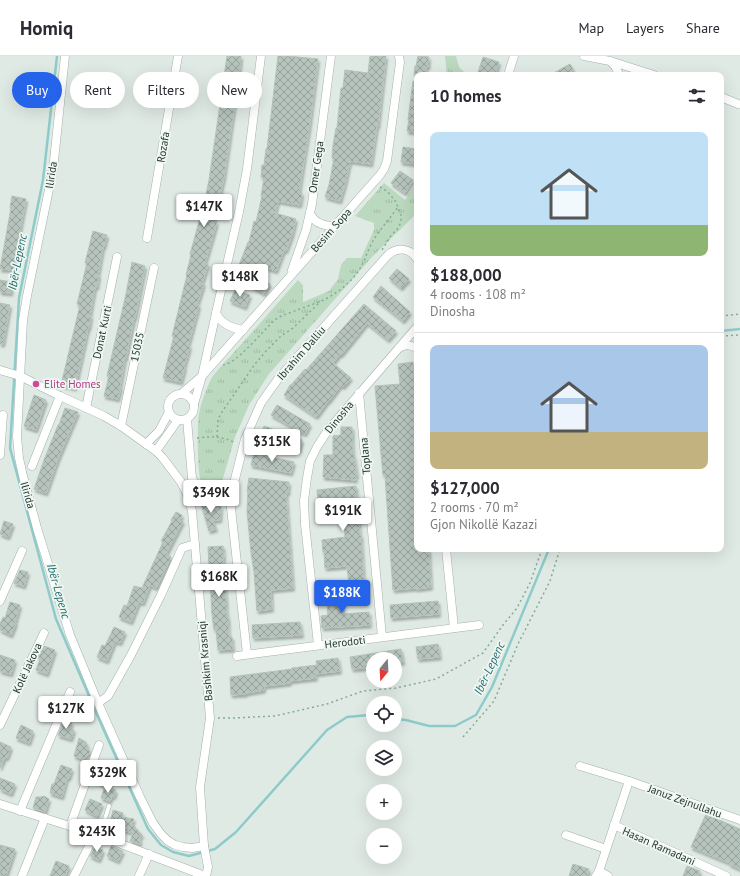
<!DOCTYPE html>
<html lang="en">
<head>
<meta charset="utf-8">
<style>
  body { margin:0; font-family:"PT Sans",sans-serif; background:#f2f2f3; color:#2b2b33; height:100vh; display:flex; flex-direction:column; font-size:15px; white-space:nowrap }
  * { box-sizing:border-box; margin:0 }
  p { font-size:13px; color:#7c7c81 }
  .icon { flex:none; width:22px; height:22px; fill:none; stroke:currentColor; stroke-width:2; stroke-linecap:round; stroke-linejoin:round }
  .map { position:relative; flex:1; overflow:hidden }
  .sheet { position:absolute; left:414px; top:16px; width:310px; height:480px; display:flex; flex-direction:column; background:#fff; border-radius:8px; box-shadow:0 4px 16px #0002 }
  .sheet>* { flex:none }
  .top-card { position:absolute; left:12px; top:16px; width:342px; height:36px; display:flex; gap:8px }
  .needle { width:26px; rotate:198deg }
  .fabs { position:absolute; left:366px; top:596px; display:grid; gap:8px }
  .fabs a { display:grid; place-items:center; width:36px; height:36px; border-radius:50%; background:#fff; box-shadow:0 4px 16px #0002; font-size:20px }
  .price { position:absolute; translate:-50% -34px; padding:0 9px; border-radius:4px; background:#fff; color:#222; font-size:13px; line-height:26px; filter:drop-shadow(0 1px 2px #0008) }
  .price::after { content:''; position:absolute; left:50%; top:24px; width:12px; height:9px; margin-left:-6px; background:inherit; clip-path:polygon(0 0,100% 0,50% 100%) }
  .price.current { background:#2563eb; color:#fff }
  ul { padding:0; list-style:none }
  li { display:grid; align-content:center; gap:8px; height:212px; padding:0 16px }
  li+li { border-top:1px solid #e1e1e2 }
  li span { display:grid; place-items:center; height:124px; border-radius:8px; color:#555 }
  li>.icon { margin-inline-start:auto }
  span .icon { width:72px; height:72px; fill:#fffc; stroke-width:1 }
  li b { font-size:17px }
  h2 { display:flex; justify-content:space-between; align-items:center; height:48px; padding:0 16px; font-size:17px }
  .tag { padding:0 14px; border-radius:18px; background:#fff; box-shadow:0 4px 16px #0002; font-size:14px; line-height:36px }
  .tag.current { background:#2563eb; color:#fff }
  header { display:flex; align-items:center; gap:24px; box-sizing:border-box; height:56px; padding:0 20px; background:#fff; border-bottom:1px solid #e1e1e2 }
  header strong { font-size:19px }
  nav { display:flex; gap:22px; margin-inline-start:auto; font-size:14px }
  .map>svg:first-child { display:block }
  .park { fill:url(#park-tufts) }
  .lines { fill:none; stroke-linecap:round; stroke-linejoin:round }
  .stream { stroke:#8dcbca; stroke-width:2.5 }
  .building { fill:url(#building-cross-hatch); stroke:#b3c3ba; filter:url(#shadow) }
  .service-casing { stroke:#a3b1aa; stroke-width:5 }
  .minor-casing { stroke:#a3b1aa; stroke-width:9 }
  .path { stroke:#83ab98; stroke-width:1.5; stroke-dasharray:2 3; stroke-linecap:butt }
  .service { stroke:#fff; stroke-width:4 }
  .minor { stroke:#fff; stroke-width:8 }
  .hotel-dot { fill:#d1479c; stroke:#f0f7f3; stroke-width:1.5 }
  .labels { text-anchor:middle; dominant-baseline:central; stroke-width:3.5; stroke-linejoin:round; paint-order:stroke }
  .street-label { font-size:11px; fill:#22392f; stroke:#f0f7f3 }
  .hotel-label { font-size:11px; fill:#b23c85; stroke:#f0f7f3; text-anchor:start }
  .water-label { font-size:12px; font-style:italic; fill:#226f6f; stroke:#f0f7f3 }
</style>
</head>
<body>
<header>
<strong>Homiq</strong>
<nav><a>Map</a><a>Layers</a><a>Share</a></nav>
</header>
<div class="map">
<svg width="740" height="820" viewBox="0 0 740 820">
  <defs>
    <pattern id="park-tufts" width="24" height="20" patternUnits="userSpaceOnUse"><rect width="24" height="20" fill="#bbd9be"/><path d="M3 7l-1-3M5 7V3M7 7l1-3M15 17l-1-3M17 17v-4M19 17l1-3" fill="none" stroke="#a0bba4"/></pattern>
    <pattern id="building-cross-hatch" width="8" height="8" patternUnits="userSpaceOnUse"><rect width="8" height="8" fill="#b6c4bd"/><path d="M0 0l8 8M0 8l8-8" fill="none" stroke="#94a09a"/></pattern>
    <filter id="shadow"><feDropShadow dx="1.5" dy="3" stdDeviation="1" flood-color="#0004"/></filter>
  </defs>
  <rect width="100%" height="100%" fill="#e0eae4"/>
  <g class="park">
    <path d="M445,0H456L459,11L467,19H447Z"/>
    <path d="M417,120V157L372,201L269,318L249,349L235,381L221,429C216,433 207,434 202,428C197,421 197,367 199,358C201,346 206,334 211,323C216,315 228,303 235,295C256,272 277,248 298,224L303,229V246L329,235L338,223L341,209L347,202H361L374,174V167L355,160L384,127L405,144L414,131Z"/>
  </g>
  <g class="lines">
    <g class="stream">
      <path d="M57,0L43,124L19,242L10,392L56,563L102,670L148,773L161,789L173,796L189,800L215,793L236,776L327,674L347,661L369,659H373"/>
      <path d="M721,275L740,273"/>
      <path d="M395,663L406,664L429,670H455L476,659L492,631L549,493"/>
    </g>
  </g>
  <g class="building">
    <path d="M227,0H241L239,18L224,121L214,166H217L205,207L208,208L202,227H204L197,249H199L188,290H190L184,311H185L181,326L163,322L174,280H172L187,219H186L191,199L190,198L200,162H201L209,124Z"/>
    <path d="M278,0H288L318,3L310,66L299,136L302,137L300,149L278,145L275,157L296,163L292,179L286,195L284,194L276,215L256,208L251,221L236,216L241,204L248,186H249L254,165L256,166L262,140H261L264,122L261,121L262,109H264L266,93H267Z"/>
    <path d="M370,0H386L378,70H377L371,108L350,105L345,128L340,145L325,141L329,129L334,102H332L333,89L336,72H337L341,32H343L345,14L368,17Z"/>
    <path d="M418,0L429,1L428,11H426L425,19H414L415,10H416Z"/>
    <path d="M483,1L499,6L495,19H477Z"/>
    <path d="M570,8L576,19H550Z"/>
    <path d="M413,25H417V76L407,75L409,64H408Z"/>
    <path d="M403,91L417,93V108L401,106Z"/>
    <path d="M400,115L413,124L405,137L391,127Z"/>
    <path d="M12,140L26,143L18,184H20L18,194H17L14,214L0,213L11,152H10Z"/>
    <path d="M93,175L107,179L104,191H103L98,219H99L97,231H95L90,259L91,260L89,272H88L75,332L61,329L80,249L77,248L87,207H85Z"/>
    <path d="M132,206L145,210L135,262H134L126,302L125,301L120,331H121L118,343L104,340L109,320H107L126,238Z"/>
    <path d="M397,213L409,223L401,232L389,222Z"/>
    <path d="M257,220L270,228L264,238L251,230Z"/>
    <path d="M0,224L12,226L11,237L0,236Z"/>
    <path d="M381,230L410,256L403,265L373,241Z"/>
    <path d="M235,234L250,239L245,251L230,245Z"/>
    <path d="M0,247L10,249L3,288H0Z"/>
    <path d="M364,248L396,275L388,284L367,267L341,299L340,298L333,307L351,322L343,331L341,329L329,345H328L317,360H315L284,339L290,329H291L305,313L306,314Z"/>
    <path d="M413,306L416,346H417V493H429L431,531L416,533V532L393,534L385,419H383L375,330L400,328L398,308Z"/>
    <path d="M34,339L46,344L36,374L24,370Z"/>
    <path d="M277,349L310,368L305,378L271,359Z"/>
    <path d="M65,352L78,356L58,403L46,437L34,433L44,404L58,369H59Z"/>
    <path d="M264,370L302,384L299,394L260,382Z"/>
    <path d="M341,371H352L353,399H354L357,420H355L356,424L323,421L324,399H333V380L341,379Z"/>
    <path d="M254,397L294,406L291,417L251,409Z"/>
    <path d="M249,422L289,426L288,437H286L293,532L271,534L272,553L257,555L254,516L251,496L247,455L248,435H247Z"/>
    <path d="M356,430L358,463H359L360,480L361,479L364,527L349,528L347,510L325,512L324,496H323L322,484L345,481L344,460L320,462L317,434Z"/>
    <path d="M203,445L217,448L221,451L220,464H213L216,473L209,475L201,448Z"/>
    <path d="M176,456L182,459L180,464L183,465L166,498L171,501L156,532L150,529L143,547L139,546L131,566L119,561L124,549L127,550L134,530L142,532L163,486L161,485L172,465L171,464Z"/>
    <path d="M4,465L13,468L8,481L0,478Z"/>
    <path d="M223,490L224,502H223L224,526L225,525L227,560H228L229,581H232L233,593L218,594L216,574H214L212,558L210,523H209L208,510H209L208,491Z"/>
    <path d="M20,514L28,516L24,530L14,527Z"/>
    <path d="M341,534L343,558L369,556L370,569L322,572L321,560L328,559L326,536Z"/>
    <path d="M438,545L439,558L391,562L390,549Z"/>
    <path d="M10,546L20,549L15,567H16L11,579L0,574V568L3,561L5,562Z"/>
    <path d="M300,566L302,579L253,582L252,569Z"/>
    <path d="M114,571L125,576L120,587L115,585L107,605L97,601L102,589L105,590Z"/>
    <path d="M438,588L440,601L418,603L416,591Z"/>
    <path d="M44,590L55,594L47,618L36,614L40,603L38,602Z"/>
    <path d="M401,593L403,606L395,607V603H373V611L352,613L350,601Z"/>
    <path d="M0,599L15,604L11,618L0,615Z"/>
    <path d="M338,602L340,615L315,618L316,622L289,625L290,627L264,630V634L246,637V638L231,639L230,621L292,613V612L317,609L316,605Z"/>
    <path d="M64,664L72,667L70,671L74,674L71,683L58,679Z"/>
    <path d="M21,669L33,675L29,687L16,682Z"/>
    <path d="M79,682L86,686L90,697L83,703L74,700Z"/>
    <path d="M0,686L11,691L7,702L5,701L0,712Z"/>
    <path d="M61,709L72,713L69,722H67L62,741L50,737L52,728H54Z"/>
    <path d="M101,713L112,716V719L114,720L109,731L95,725Z"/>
    <path d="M0,722L15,728L11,738L0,733Z"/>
    <path d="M105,730L116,734L114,741L112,740L110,745L101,742Z"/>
    <path d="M44,740L49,743L45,756L33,752L36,741H41Z"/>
    <path d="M90,743L102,748L97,760L85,754Z"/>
    <path d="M113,754L123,757L122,761L134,763L132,768L143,780L140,779V788L130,785L133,777L120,773V770L110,767Z"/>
    <path d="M706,758L740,773V813L729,808L730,807L691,791Z"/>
    <path d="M0,789L15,793L6,820H0Z"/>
    <path d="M111,790L123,795L118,805L107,800Z"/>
    <path d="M95,791L103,794L99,804L90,800Z"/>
    <path d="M56,805L69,810L65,820H50Z"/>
    <path d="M573,808L589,813L587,820H569Z"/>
    <path d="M687,810L700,815L698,820H683Z"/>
  </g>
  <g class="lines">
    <g class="service-casing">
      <path id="service" d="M100,779L109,750"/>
    </g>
    <g class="minor-casing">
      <g id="minor">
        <path d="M65,0L53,114L27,240L23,264L17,381L19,402L23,420L37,472L70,579L98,647L140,741L153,767L161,778L168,785L175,789L183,791L192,792L204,790"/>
        <path d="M584,0L610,5L654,19"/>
        <path d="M610,5L615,10L618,16L616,19"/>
        <path d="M508,19L514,0"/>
        <path d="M721,41L738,48"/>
        <path d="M310,157C314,167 323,170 334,170"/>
        <path d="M147,182L178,0"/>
        <path d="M292,214L306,174L312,148L331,0"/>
        <path d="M216,257C221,268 231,272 243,274"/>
        <path d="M399,292C406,288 410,289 417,292"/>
        <path d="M0,314L20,320L60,340L104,360L121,370L156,395L162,401L181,426L189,442L192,455L210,662L200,731L204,790L208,811L206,820"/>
        <path d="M359,337L382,581"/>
        <path d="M181,338L202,320L380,119L384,113L387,105L400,6L399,0"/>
        <circle cx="181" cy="351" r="13"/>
        <path d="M194,348L202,320L220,239L239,156L247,113L261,0"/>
        <path d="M86,352L117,201"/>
        <path d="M187,363L192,422C199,441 213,441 230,443"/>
        <path d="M121,370L154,212"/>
        <path d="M146,388L159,375L169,356"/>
        <path d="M156,395L178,364"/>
        <path d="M0,399L3,359"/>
        <path d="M32,410L60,340"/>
        <path d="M446,493L454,572"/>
        <path d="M0,545L22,495"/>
        <path d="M318,589L305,468L304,445L307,422L310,405L317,391L328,374L417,271"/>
        <path d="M247,598L230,443L245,383L261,347L278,323L387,200C396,191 410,191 417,203"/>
        <path d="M237,600L479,569"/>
        <path d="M98,647L108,640L131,599L161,539L182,492L195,488"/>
        <path d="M0,669L44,577"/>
        <path d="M580,710L629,725L740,764"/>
        <path d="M0,748L95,778L205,820"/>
        <path d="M20,755L70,636"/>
        <path d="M614,769L726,820"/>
        <path d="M70,770L99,689"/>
        <path d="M566,779L606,793"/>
        <path d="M599,815L608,820"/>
        <path d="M22,820L45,762"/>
        <path d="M74,820L95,778"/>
        <path d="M139,820L149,798"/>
        <path d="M596,820L599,815L629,725"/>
      </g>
    </g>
    <g class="path">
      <path d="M380,131L388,136L396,146L401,159V164L399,171L390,181L382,194"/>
      <path d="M721,260L740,258"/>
      <path d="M721,280L740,279"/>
      <path d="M223,309C238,307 263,274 275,264C280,260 286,258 292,256C306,250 321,247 334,238C345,231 357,220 363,207C367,198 370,189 376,180C383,170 391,161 398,151"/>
      <path d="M217,381L218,363L222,356L255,308L267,294L281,280L293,272L319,247"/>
      <path d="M197,382C213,380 221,380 236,387"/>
      <path d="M218,662H234L275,660L327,648L363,635L396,632L436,623L483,597L503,569L517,552L530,527L542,493"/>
      <path d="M463,681L494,645L518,588L550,525L560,493"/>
    </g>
    <use href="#service" class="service"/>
    <use href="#minor" class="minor"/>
  </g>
  <circle class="hotel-dot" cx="36" cy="328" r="4"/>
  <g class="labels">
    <g class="street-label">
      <text transform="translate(163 91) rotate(-81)">Rozafa</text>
      <text transform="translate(316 111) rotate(-82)">Omer Gega</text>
      <text transform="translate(51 119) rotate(-81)">Ilirida</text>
      <text transform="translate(331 174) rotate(-48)">Besim Sopa</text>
      <text transform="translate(102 276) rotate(-78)">Donat Kurti</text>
      <text transform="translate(137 291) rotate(-78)">15035</text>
      <text transform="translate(301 297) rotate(-49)">Ibrahim Dalliu</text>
      <text transform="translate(339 361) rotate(-51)">Dinosha</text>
      <text transform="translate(365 400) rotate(-95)">Toplana</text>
      <text transform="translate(28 439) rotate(74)">Ilirida</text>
      <text transform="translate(345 586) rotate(-7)">Herodoti</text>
      <text transform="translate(205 605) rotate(-95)">Bashkim Krasniqi</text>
      <text transform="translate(27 612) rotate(-65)">Kolë Jakova</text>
      <text transform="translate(685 745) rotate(20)">Januz Zejnullahu</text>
      <text transform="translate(659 790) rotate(24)">Hasan Ramadani</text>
    </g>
    <g class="hotel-label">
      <text x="44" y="328">Elite Homes</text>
    </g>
    <g class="water-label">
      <text transform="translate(17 206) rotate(-79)">Ibër-Lepenc</text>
      <text transform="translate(59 535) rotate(74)">Ibër-Lepenc</text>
      <text transform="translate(489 612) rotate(-65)">Ibër-Lepenc</text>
    </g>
  </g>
</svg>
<div class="fabs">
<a><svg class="needle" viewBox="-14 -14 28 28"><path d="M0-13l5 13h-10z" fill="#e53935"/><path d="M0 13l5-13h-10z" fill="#7c7c81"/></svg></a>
<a><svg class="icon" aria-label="locate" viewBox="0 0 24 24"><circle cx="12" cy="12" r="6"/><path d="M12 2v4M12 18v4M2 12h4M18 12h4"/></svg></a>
<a><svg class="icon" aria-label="layers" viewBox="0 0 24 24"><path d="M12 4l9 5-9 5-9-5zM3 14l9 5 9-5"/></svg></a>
<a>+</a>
<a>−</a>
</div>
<b class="price" style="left:204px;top:172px">$147K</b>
<b class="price" style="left:240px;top:242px">$148K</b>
<b class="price" style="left:272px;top:407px">$315K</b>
<b class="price" style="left:211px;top:458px">$349K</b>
<b class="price" style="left:343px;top:476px">$191K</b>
<b class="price" style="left:219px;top:542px">$168K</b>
<b class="price current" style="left:342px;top:558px">$188K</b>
<b class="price" style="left:66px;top:674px">$127K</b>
<b class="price" style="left:108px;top:738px">$329K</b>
<b class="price" style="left:97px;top:797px">$243K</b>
<div class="top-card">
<a class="tag current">Buy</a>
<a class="tag">Rent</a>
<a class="tag">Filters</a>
<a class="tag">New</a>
</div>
<section class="sheet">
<h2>10 homes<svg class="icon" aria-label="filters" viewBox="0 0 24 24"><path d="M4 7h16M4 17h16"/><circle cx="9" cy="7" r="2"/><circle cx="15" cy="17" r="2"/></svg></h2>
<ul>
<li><span style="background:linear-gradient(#bfe0f5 75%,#8fb573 0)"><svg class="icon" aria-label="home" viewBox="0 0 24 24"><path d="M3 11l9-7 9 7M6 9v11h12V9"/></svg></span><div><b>$188,000</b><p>4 rooms · 108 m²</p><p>Dinosha</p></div></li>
<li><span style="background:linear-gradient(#a9c7e8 70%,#c2b280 0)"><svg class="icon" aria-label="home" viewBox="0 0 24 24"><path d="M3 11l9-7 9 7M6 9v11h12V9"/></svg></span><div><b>$127,000</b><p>2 rooms · 70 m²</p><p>Gjon Nikollë Kazazi</p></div></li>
</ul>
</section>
</div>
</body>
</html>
